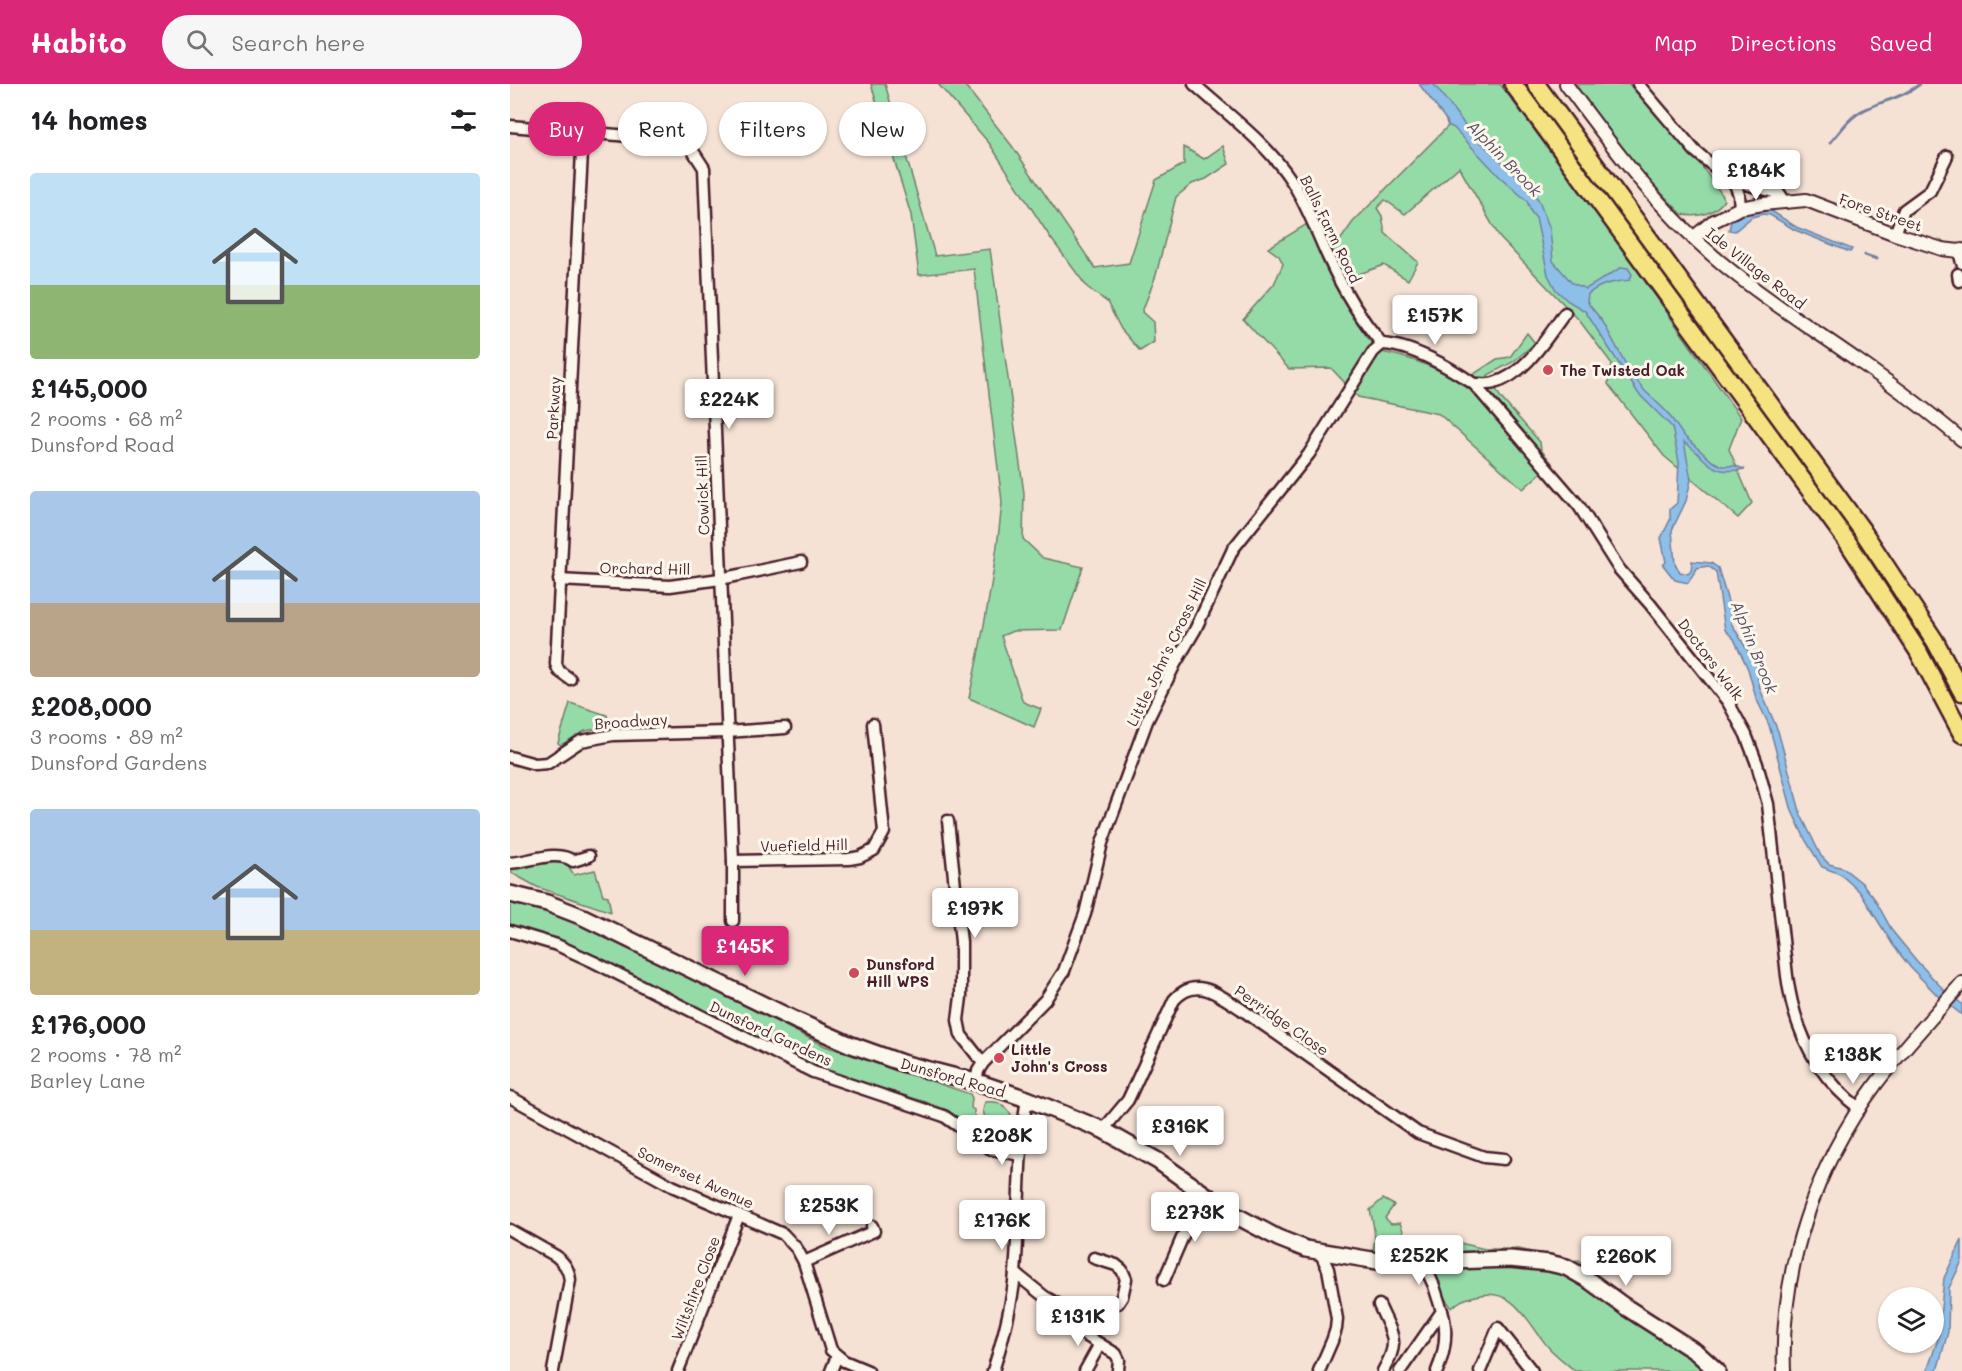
<!DOCTYPE html>
<html lang="en">
<head>
<meta charset="utf-8">
<style>
  body { margin:0; font-family:Mali,sans-serif; background:#f6f6f6; color:#202124; height:100vh; display:flex; flex-direction:column; font-size:22px; white-space:nowrap }
  * { box-sizing:border-box; margin:0 }
  p { font-size:20px; color:#757577 }
  .icon { flex:none; width:33px; height:33px; fill:none; stroke:currentColor; stroke-width:2; stroke-linecap:round; stroke-linejoin:round }
  .map { position:relative; flex:1; overflow:hidden }
  .panel { display:flex; flex-direction:column; background:#fff; width:510px }
  .panel>* { flex:none }
  .top-card { position:absolute; left:18px; top:18px; width:570px; height:54px; display:flex; gap:12px }
  .buttons { position:absolute; left:1368px; top:1203px; display:grid; gap:12px }
  .buttons a { display:grid; place-items:center; width:66px; height:66px; border-radius:50%; background:#fff; box-shadow:0 2px 4px #0004; font-size:30px }
  .price { position:absolute; translate:-50% -51px; padding:0 14px; border-radius:6px; background:#fff; color:#222; font-size:20px; line-height:39px; filter:drop-shadow(0 2px 3px #0008) }
  .price::after { content:''; position:absolute; left:50%; top:36px; width:18px; height:14px; margin-left:-9px; background:inherit; clip-path:polygon(0 0,100% 0,50% 100%) }
  .price.on { background:#db2777; color:#fff }
  ul { padding:0; list-style:none }
  li { display:grid; align-content:center; gap:12px; height:318px; padding:0 30px }
  li span { display:grid; place-items:center; height:186px; border-radius:6px; color:#555 }
  li>.icon { margin-inline-start:auto }
  span .icon { width:108px; height:108px; fill:#fffc; stroke-width:1 }
  li b { font-size:26px }
  h2 { display:flex; justify-content:space-between; align-items:center; height:72px; padding:0 30px; font-size:26px }
  .tag { padding:0 21px; border-radius:27px; background:#fff; box-shadow:0 2px 4px #0004; font-size:21px; line-height:54px }
  .tag.on { background:#db2777; color:#fff }
  header { display:flex; align-items:center; gap:36px; box-sizing:border-box; height:84px; padding:0 30px; background:#db2777; color:#fff }
  header strong { font-size:28px }
  nav { display:flex; gap:33px; margin-inline-start:auto; font-size:21px }
  .search { width:420px; height:54px; background:#f6f6f6; display:flex; align-items:center; gap:15px; box-sizing:border-box; padding:0 21px; border-radius:33px; color:#757577; font-size:22px }
  main { display:flex; flex:1; min-height:0 }
  .map>svg:first-child { display:block }
  .green { fill:#95dba8; stroke:#707d6a; stroke-width:1.5 }
  .water { fill:#8dbfe9; stroke:#727f9d; stroke-width:1.5 }
  .lines { fill:none; stroke-linecap:round; stroke-linejoin:round }
  .stream { stroke:#727f9d; stroke-width:3 }
  .minor-casing { stroke:#4a1f2b; stroke-width:15 }
  .tertiary-casing { stroke:#4a1f2b; stroke-width:16 }
  .secondary-casing { stroke:#4a1f2b; stroke-width:20 }
  .trunk-casing { stroke:#4a1f2b; stroke-width:21 }
  .minor { stroke:#fbf7ec; stroke-width:10 }
  .tertiary { stroke:#fbf7ec; stroke-width:12 }
  .secondary { stroke:#fbf7ec; stroke-width:15 }
  .trunk { stroke:#f5e382; stroke-width:16 }
  .poi-dot { fill:#d1495b; stroke:#fbf7ec; stroke-width:2 }
  .labels { text-anchor:middle; dominant-baseline:central; stroke-width:6; stroke-linejoin:round; paint-order:stroke }
  .street-label { font-size:15px; fill:#4a1f2b; stroke:#fbf7ec }
  .poi-label { font-size:15px; font-weight:bold; fill:#4a1f2b; stroke:#fbf7ec; text-anchor:start }
  .water-label { font-size:16px; font-style:italic; fill:#5e4f64; stroke:#fbf7ec }
</style>
</head>
<body>
<header>
<strong>Habito</strong>
<div class="search"><svg class="icon" aria-label="search" viewBox="0 0 24 24"><circle cx="10" cy="10" r="6"/><path d="M15 15l6 6"/></svg>Search here</div>
<nav><a>Map</a><a>Directions</a><a>Saved</a></nav>
</header>
<main>
<section class="panel">
<h2>14 homes<svg class="icon" aria-label="filters" viewBox="0 0 24 24"><path d="M4 7h16M4 17h16"/><circle cx="9" cy="7" r="2"/><circle cx="15" cy="17" r="2"/></svg></h2>
<ul>
<li><span style="background:linear-gradient(#bfe0f5 60%,#8fb573 0)"><svg class="icon" aria-label="home" viewBox="0 0 24 24"><path d="M3 11l9-7 9 7M6 9v11h12V9"/></svg></span><div><b>£145,000</b><p>2 rooms · 68 m²</p><p>Dunsford Road</p></div></li>
<li><span style="background:linear-gradient(#a9c7e8 60%,#b9a48a 0)"><svg class="icon" aria-label="home" viewBox="0 0 24 24"><path d="M3 11l9-7 9 7M6 9v11h12V9"/></svg></span><div><b>£208,000</b><p>3 rooms · 89 m²</p><p>Dunsford Gardens</p></div></li>
<li><span style="background:linear-gradient(#a9c7e8 65%,#c2b280 0)"><svg class="icon" aria-label="home" viewBox="0 0 24 24"><path d="M3 11l9-7 9 7M6 9v11h12V9"/></svg></span><div><b>£176,000</b><p>2 rooms · 78 m²</p><p>Barley Lane</p></div></li>
</ul>
</section>
<div class="map">
<svg width="1452" height="1287" viewBox="0 0 1452 1287">
  <rect width="100%" height="100%" fill="#f5e2d4"/>
  <filter id="ink" filterUnits="userSpaceOnUse"><feTurbulence type="fractalNoise" baseFrequency=".0167" numOctaves="2"/><feDisplacementMap in="SourceGraphic" scale="12" xChannelSelector="R" yChannelSelector="G"/><feConvolveMatrix kernelMatrix="1 2 1 2 8 2 1 2 1" color-interpolation-filters="sRGB"/></filter>
  <g filter="url(#ink)">
    <g class="green">
      <path d="M361,0H375L425,172L480,165L514,409L513,455L533,474L573,483L552,546L503,547L491,552L513,618L531,625L524,643L459,614C473,549 486,484 492,418L464,185L409,191L401,131Z"/>
      <path d="M428,0H453L457,4L502,62L585,184L619,179L646,96L674,80V63L694,75L713,62L719,80L696,95L682,100L666,113L646,191L632,228L643,238L644,258L630,267L611,245L597,218L577,203L540,153L479,59Z"/>
      <path d="M922,0H990L1097,143L1231,334L1219,365L1242,419L1228,434L1154,372L1098,300L1102,280L1069,236L990,154L949,83L895,130L875,116L867,124L872,132L875,149L908,178L898,196L874,181L835,195L852,242L871,268C901,273 925,284 952,298L987,275L1000,273L1017,249L1025,259L1003,278L978,291L991,314L1030,358L1031,366L1042,379L1013,405L929,330L848,313L821,284L779,285L733,235L764,200L773,180L769,172L758,164L797,140L810,165H824L843,138L938,42Z"/>
      <path d="M1065,0H1119L1188,77L1213,112L1214,116C1206,129 1186,135 1172,130L1120,77L1062,2Z"/>
      <path d="M60,619L97,631L99,643L75,647L51,661L48,659Z"/>
      <path d="M45,778L57,780L64,791L85,786L93,811L98,812L101,828L27,803L0,788V785Z"/>
      <path d="M0,816L53,832L149,875L217,913L315,962L460,1010L462,1014L461,1024L464,1026V1031C468,1035 468,1040 472,1044C480,1053 492,1051 502,1053L503,1062L499,1065L478,1059L462,1044L416,1018L319,989L284,975L28,850L0,841Z"/>
      <path d="M475,1018C491,1017 491,1020 501,1030L498,1043L487,1045L476,1039L473,1026Z"/>
      <path d="M873,1115L884,1121L875,1134L881,1140L890,1139L897,1157L903,1158L925,1153L975,1165H1009L1059,1177L1069,1176L1199,1287H1065C1057,1280 1048,1273 1040,1265C1018,1241 1006,1201 966,1212C955,1215 949,1216 942,1224L932,1211L925,1186L874,1187L855,1185C868,1163 866,1149 860,1126Z"/>
    </g>
    <g class="water">
      <path d="M909,0H923L926,3L962,50L1000,85L1028,115L1040,145L1043,177L1062,199L1076,205L1112,183L1118,184L1122,190L1120,196C1103,198 1092,199 1078,210L1077,218L1093,238L1119,286L1134,306L1157,328L1173,351L1202,377L1212,382H1225L1235,385C1198,392 1200,376 1174,358L1181,396L1176,417L1162,446L1165,480L1170,488L1178,490L1181,487L1182,477L1201,479L1208,484L1222,531L1221,539L1246,580L1250,605L1268,647L1291,731L1311,772L1319,780L1333,784L1352,799L1364,814L1383,848L1406,876L1433,905L1452,920V931L1427,911L1400,883L1383,861L1350,808L1330,790L1312,783L1296,757L1282,727L1259,641L1246,614L1238,585L1224,555L1215,546L1206,488L1198,482L1187,484L1178,499L1165,496L1153,481L1156,478L1151,454L1160,436V425L1167,419L1169,378L1162,343L1128,309L1075,227L1058,217L1046,206L1038,191L1026,134L1021,128L1017,117L989,92L944,44L938,41L937,37Z"/>
      <path d="M1260,126L1286,143L1342,165L1340,168L1285,146L1260,131L1253,130L1242,133L1225,147L1219,146L1221,137L1227,130Z"/>
      <path d="M1452,1156V1177L1439,1204L1438,1248L1427,1287H1417L1428,1255L1434,1194Z"/>
    </g>
    <g class="lines">
      <g class="stream">
        <path d="M1320,59C1330,48 1340,32 1354,26C1372,17 1394,13 1410,0"/>
        <path d="M1355,171L1367,175"/>
      </g>
      <g class="minor-casing">
        <g id="minor">
          <path d="M684,0C717,30 756,58 781,96C797,121 807,149 819,175C833,206 850,234 872,260"/>
          <path d="M1128,0L1185,67L1225,100L1229,111L1230,124"/>
          <path d="M0,42L167,56L181,64L194,84L223,777V837"/>
          <path d="M1225,100L1233,99L1270,110L1275,118"/>
          <path d="M1385,150L1394,126L1420,107L1437,72"/>
          <path d="M1449,167L1452,179"/>
          <path d="M1448,190L1449,197"/>
          <path d="M964,300C970,300 978,301 984,299C1015,291 1037,253 1055,229"/>
          <path d="M49,496L160,502L210,495L291,478"/>
          <path d="M60,595L49,587L46,580L73,48"/>
          <path d="M0,673L25,680L38,679L71,657L103,651L216,648L275,644"/>
          <path d="M438,737L451,858V913L448,936L451,951L473,979"/>
          <path d="M223,777L339,775L350,773L364,766L374,748L363,640"/>
          <path d="M0,779C19,778 47,765 63,777L79,772"/>
          <path d="M0,847L47,861L84,878L303,988L434,1032L481,1065L510,1071"/>
          <path d="M466,999L468,987L473,979L535,916L554,887L575,830L592,759L637,637L665,580L685,546L723,465L799,370L863,268L872,260C901,261 941,284 964,300L1069,422L1109,485L1140,520L1218,618L1236,651L1247,680L1258,720L1277,892C1284,945 1306,992 1350,1025"/>
          <path d="M0,1013L162,1102L273,1150L287,1165L294,1178L321,1266L334,1277L358,1287"/>
          <path d="M593,1046L618,1016L664,916C686,891 709,911 731,925L908,1049L974,1073L994,1075"/>
          <path d="M0,1146L46,1172C54,1179 59,1185 60,1196L43,1287"/>
          <path d="M294,1178L364,1147L362,1142"/>
          <path d="M505,1189L535,1213L555,1224L583,1228L608,1219L612,1213L616,1195L612,1186L606,1181L584,1174"/>
          <path d="M654,1196L691,1110"/>
          <path d="M869,1221C882,1251 891,1256 873,1287"/>
          <path d="M544,1232L606,1270L609,1276L608,1286"/>
          <path d="M168,1287L229,1131"/>
          <path d="M321,1287L327,1272"/>
          <path d="M483,1287C493,1255 502,1223 505,1189C510,1131 507,1073 517,1015"/>
          <path d="M575,1287L590,1260"/>
          <path d="M809,1287L822,1257L826,1245L827,1235L818,1185L810,1168"/>
          <path d="M890,1287L932,1227L924,1202L913,1178"/>
          <path d="M927,1287C935,1268 938,1247 932,1227"/>
          <path d="M970,1287L988,1244L1022,1287"/>
        </g>
      </g>
      <g class="tertiary-casing">
        <g id="tertiary">
          <path d="M1056,0C1103,64 1152,130 1214,181C1256,216 1303,245 1347,276C1383,301 1418,327 1452,356"/>
          <path d="M1183,154L1202,138L1230,124L1253,120L1296,116L1385,150L1432,165L1449,167L1452,166"/>
          <path d="M1274,1287C1270,1185 1305,1082 1366,1000C1392,965 1423,933 1452,899"/>
        </g>
      </g>
      <g class="secondary-casing">
        <path id="secondary" d="M0,810L37,819L73,833L287,937L339,960L392,979L473,1000L517,1015L593,1046L648,1077L721,1129L768,1154L796,1165L868,1177L913,1178L1000,1175L1039,1179L1056,1183L1077,1195L1114,1222L1186,1268L1207,1287"/>
      </g>
      <g class="trunk-casing">
        <g id="trunk">
          <path d="M1003,0L1337,457L1408,567L1452,650"/>
          <path d="M1026,0L1352,446L1425,557L1452,608"/>
        </g>
      </g>
      <use href="#minor" class="minor"/>
      <use href="#tertiary" class="tertiary"/>
      <use href="#secondary" class="secondary"/>
      <use href="#trunk" class="trunk"/>
    </g>
  </g>
  <g class="poi-dot">
    <circle cx="1038" cy="286" r="6"/>
    <circle cx="344" cy="889" r="6"/>
    <circle cx="489" cy="974" r="6"/>
  </g>
  <g class="labels">
    <g class="street-label">
      <text transform="translate(1371 128) rotate(19)">Fore Street</text>
      <text transform="translate(821 145) rotate(64)">Balls Farm Road</text>
      <text transform="translate(1246 184) rotate(38)">Ide Village Road</text>
      <text transform="translate(43 324) rotate(-87)">Parkway</text>
      <text transform="translate(192 411) rotate(-92)">Cowick Hill</text>
      <text transform="translate(135 484) rotate(1)">Orchard Hill</text>
      <text transform="translate(656 568) rotate(-64)">Little John's Cross Hill</text>
      <text transform="translate(1201 575) rotate(53)">Doctors Walk</text>
      <text transform="translate(121 637) rotate(-4)">Broadway</text>
      <text transform="translate(294 761) rotate(-1)">Vuefield Hill</text>
      <text transform="translate(772 936) rotate(35)">Perridge Close</text>
      <text transform="translate(261 949) rotate(25)">Dunsford Gardens</text>
      <text transform="translate(443 993) rotate(16)">Dunsford Road</text>
      <text transform="translate(186 1093) rotate(25)">Somerset Avenue</text>
      <text transform="translate(185 1204) rotate(-69)">Wiltshire Close</text>
    </g>
    <g class="poi-label">
      <text x="1050" y="286">The Twisted Oak</text>
      <text x="356" y="880">Dunsford<tspan x="356" dy="17">Hill WPS</tspan></text>
      <text x="501" y="965">Little<tspan x="501" dy="17">John's Cross</tspan></text>
    </g>
    <g class="water-label">
      <text transform="translate(995 74) rotate(46)">Alphin Brook</text>
      <text transform="translate(1245 563) rotate(68)">Alphin Brook</text>
    </g>
  </g>
</svg>
<div class="buttons">
<a><svg class="icon" aria-label="layers" viewBox="0 0 24 24"><path d="M12 4l9 5-9 5-9-5zM3 14l9 5 9-5"/></svg></a>
</div>
<b class="price" style="left:1246px;top:117px">£184K</b>
<b class="price" style="left:925px;top:262px">£157K</b>
<b class="price" style="left:219px;top:346px">£224K</b>
<b class="price" style="left:465px;top:855px">£197K</b>
<b class="price on" style="left:235px;top:893px">£145K</b>
<b class="price" style="left:1343px;top:1001px">£138K</b>
<b class="price" style="left:670px;top:1073px">£316K</b>
<b class="price" style="left:492px;top:1082px">£208K</b>
<b class="price" style="left:319px;top:1152px">£253K</b>
<b class="price" style="left:685px;top:1159px">£273K</b>
<b class="price" style="left:492px;top:1167px">£176K</b>
<b class="price" style="left:909px;top:1202px">£252K</b>
<b class="price" style="left:1116px;top:1203px">£260K</b>
<b class="price" style="left:568px;top:1263px">£131K</b>
<div class="top-card">
<a class="tag on">Buy</a>
<a class="tag">Rent</a>
<a class="tag">Filters</a>
<a class="tag">New</a>
</div>
</div>
</main>
</body>
</html>
